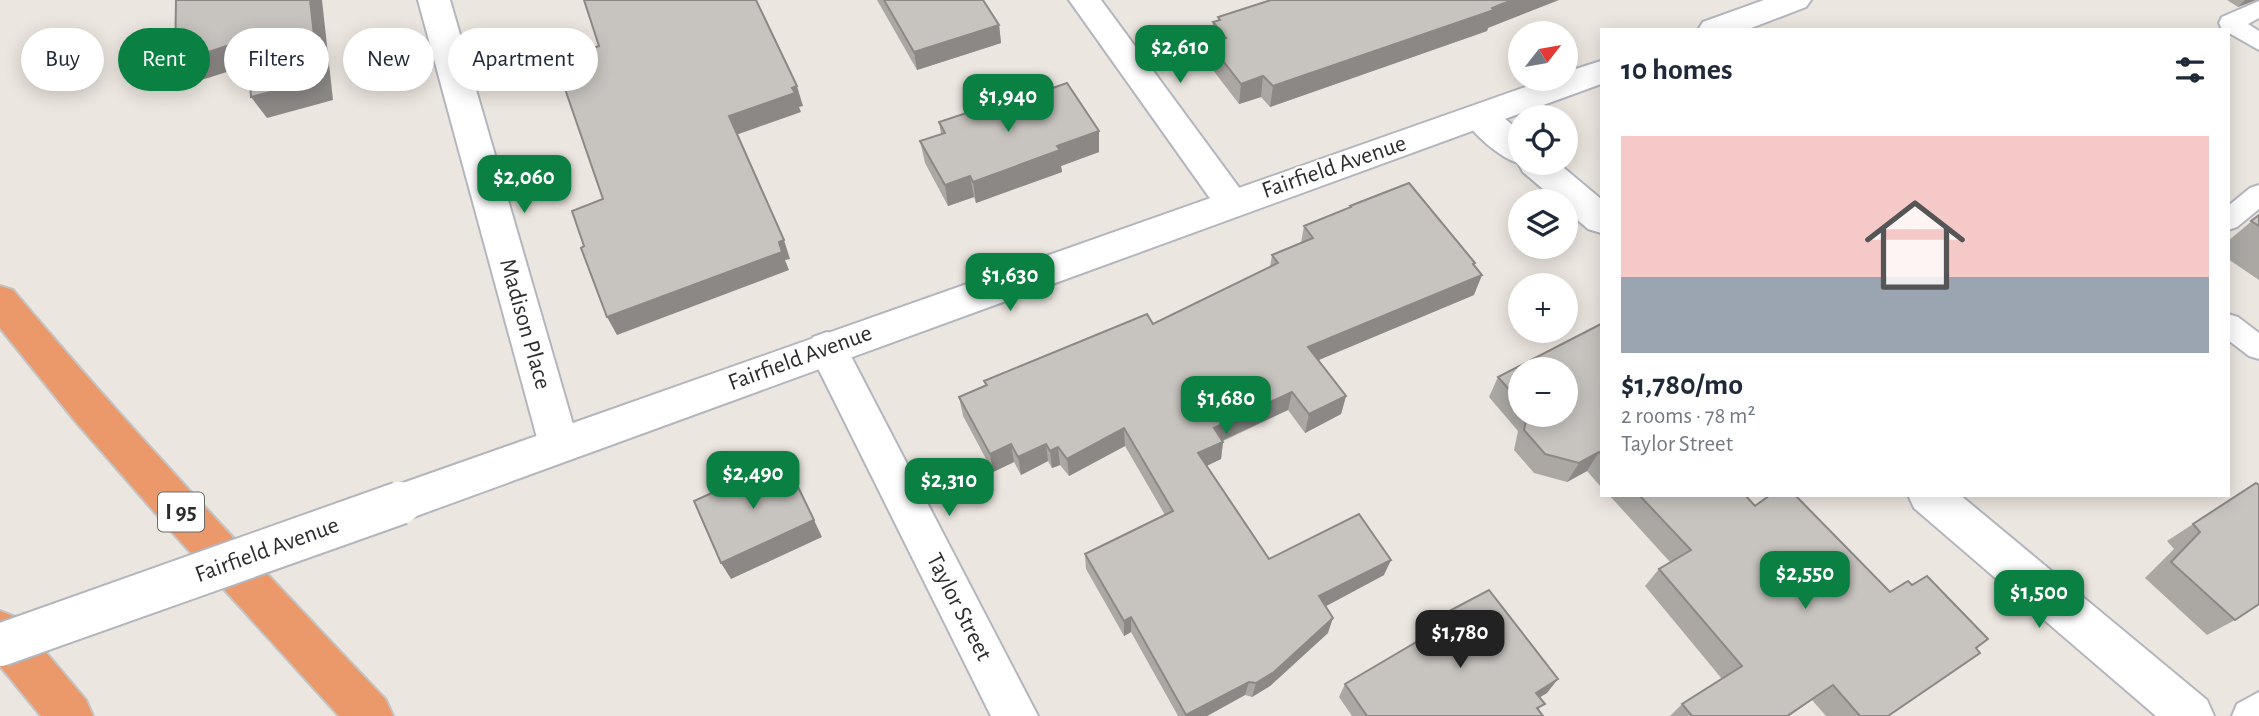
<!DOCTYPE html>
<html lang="en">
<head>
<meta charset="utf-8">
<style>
  body { margin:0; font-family:"Alegreya Sans",sans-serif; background:#f2f2f3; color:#1f2937; height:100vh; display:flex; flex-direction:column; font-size:26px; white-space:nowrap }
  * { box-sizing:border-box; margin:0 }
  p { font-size:23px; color:#747a83 }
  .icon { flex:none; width:38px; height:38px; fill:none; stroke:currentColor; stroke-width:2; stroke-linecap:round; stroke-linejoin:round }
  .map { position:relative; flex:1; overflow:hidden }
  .side { position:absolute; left:1600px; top:28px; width:630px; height:469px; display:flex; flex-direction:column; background:#fff; border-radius:0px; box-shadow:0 4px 18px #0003 }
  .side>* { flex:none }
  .top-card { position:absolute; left:21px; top:28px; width:665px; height:63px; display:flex; gap:14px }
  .needle { width:46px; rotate:59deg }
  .tools { position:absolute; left:1508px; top:21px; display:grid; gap:14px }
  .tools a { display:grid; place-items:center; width:70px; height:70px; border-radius:50%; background:#fff; box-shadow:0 4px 18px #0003; font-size:35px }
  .price { position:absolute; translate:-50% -60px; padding:0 16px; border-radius:14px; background:#0b8043; color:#fff; font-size:23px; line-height:46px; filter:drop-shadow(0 2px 4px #0008) }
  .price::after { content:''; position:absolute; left:50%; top:42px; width:21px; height:16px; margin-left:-10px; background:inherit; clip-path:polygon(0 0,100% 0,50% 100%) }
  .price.selected { background:#222; color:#fff }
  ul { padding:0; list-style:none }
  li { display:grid; align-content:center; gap:14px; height:371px; padding:0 21px }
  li+li { border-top:2px solid #e0e1e3 }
  li span { display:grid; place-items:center; height:217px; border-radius:0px; color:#555 }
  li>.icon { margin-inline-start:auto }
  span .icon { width:126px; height:126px; fill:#fffc; stroke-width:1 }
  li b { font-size:30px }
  h2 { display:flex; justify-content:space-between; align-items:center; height:84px; padding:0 21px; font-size:30px }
  .tag { padding:0 24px; border-radius:32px; background:#fff; box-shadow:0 4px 18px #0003; font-size:24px; line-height:63px }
  .tag.selected { background:#0b8043; color:#fff }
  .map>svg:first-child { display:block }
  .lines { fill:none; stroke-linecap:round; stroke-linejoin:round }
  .service-casing { stroke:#b3b6be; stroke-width:4 }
  .minor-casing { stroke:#b3b6be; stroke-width:4 }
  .secondary-casing { stroke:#b3b6be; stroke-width:4 }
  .motorway-casing { stroke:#c4c4c4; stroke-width:4 }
  .service { fill:#fff; fill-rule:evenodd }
  .minor { fill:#fff; fill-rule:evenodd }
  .secondary { fill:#fff; fill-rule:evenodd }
  .motorway { fill:#eb996b; fill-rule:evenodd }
  .secondary-bridge-casing { stroke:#b3b6be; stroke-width:46; stroke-linecap:butt }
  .secondary-bridge { stroke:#fff; stroke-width:42 }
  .wall { fill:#aba8a4; fill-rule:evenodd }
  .shaded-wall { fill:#8b8886 }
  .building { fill:#c7c3bf; stroke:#8b8886; stroke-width:2 }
  .labels { text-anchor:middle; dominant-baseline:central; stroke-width:5; stroke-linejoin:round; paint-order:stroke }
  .shield { fill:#fff; stroke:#6b6b6b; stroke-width:2 }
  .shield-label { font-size:23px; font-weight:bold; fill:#2c2c2c }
  .street-label { font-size:24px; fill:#2c2c2c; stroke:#fff }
</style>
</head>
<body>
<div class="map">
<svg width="2259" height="716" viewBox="0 0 2259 716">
  <rect width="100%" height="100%" fill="#ece6e0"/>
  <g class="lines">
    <g class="service-casing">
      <g id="service">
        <path d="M2259,1V18L2248,24L2259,31V50L2222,29L2219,23L2222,17Z"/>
        <path d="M2259,185V209L2237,227L2228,230V206L2250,188Z"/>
        <path d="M2228,314L2238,317L2259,333V359L2249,356L2228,340Z"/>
        <path d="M2259,692V716H2232L2237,704Z"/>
      </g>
    </g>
    <g class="minor-casing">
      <g id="minor">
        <path d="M418,0H450L579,445L573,457L559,462L545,457L539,445Z"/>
        <path d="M1069,0H1101L1243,193L1249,202L1243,211L1231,215L1219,211Z"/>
        <path d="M1480,105L1492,108L1521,132V163H1558L1601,199V233L1588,229L1566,210V201H1557L1523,172L1518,163C1499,157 1473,134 1463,117L1468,108Z"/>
        <path d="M827,332L841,337L1038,716H991L808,348L813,337Z"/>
        <path d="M1908,495H1960L2207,700L2214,716H2156L1914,508Z"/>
      </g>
    </g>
    <g class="secondary-casing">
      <g id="secondary">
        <path d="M1764,0H1811L1806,7L1746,30H1698L1703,22Z"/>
        <path d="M1601,61V84L400,522L385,516L379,503L385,490L400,484L1548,79H1566V72Z"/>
      </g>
    </g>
    <g class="motorway-casing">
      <g id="motorway">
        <path d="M0,286L13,290C132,432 259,566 386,700L393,716H339L171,531L75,421L0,328Z"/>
        <path d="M0,611L16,617L86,700L93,716H41L0,666Z"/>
      </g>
    </g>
    <use href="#service" class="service"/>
    <use href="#minor" class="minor"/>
    <use href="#secondary" class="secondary"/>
    <use href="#motorway" class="motorway"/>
    <g class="secondary-bridge-casing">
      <path id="secondary-bridge" d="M0,645L400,503"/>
    </g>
    <use href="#secondary-bridge" class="secondary-bridge"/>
  </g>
  <g class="wall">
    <path d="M877,0H983L999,25L1001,43L917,70Z"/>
    <path d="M2227,0H2256L2238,7Z"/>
    <path d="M1218,17L1488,28L1487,31L1270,107L1261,97L1239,104L1209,65L1213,22L1218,21Z"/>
    <path d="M939,122L1099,152L1061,166L1062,172L976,203L974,197L948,206L925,163L920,141L941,134Z"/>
    <path d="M1350,206L1474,266V295L1319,360L1346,396L1341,414L1305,433L1288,410L1223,441V442L1221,459L1206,466L1269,559L1384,575L1326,606L1328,633L1270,686L1252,697L1245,695L1207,716H1178L1131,632L1124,636L1086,569L1085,554L1165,515L1125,446L1069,476L1060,465L1052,468L1048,461L1021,475L1014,462L993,472L963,416L959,397L985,386L984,381L1153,324L1270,267L1272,255L1301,243L1304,226L1349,208Z"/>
    <path d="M2259,215V280L2228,259V241Z"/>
    <path d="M1601,324V487L1587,471L1567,482L1534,473L1514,450L1518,431L1489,397L1498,377ZM1521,369L1566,415H1521Z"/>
    <path d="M2256,483L2235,620L2207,635L2145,578L2174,549L2167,541Z"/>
    <path d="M1609,495H1745L1888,716H1826L1812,700L1789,716H1670L1682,704L1722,679L1645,586L1659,569L1670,562Z"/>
    <path d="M1451,610L1547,693L1540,697L1539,711L1543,716H1352L1339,697L1345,684L1443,626L1442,625Z"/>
  </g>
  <g class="shaded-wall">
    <path d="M310,0H322L333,100L267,118L251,97Z"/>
    <path d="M1512,0H1559L1488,28L1487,31L1270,107L1273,86Z"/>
    <path d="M2245,0H2256L2238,7Z"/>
    <path d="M999,25L1001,43L917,70L914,52Z"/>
    <path d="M236,43L252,64L192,83L175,63Z"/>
    <path d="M249,69L253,93L236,72Z"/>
    <path d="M1263,76L1261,97L1239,104L1241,84Z"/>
    <path d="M797,86L803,106L799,107L801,112L736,135L729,116Z"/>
    <path d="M1099,131V152L1061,166L1062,172L976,203L973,182L1057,146Z"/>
    <path d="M970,176L974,197L948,206L945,185Z"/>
    <path d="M784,240L790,259L785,260L789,270L617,335L607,317Z"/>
    <path d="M1475,263L1469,280L1482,275L1474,295L1304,366L1308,347Z"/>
    <path d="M1292,392L1288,410L1212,445L1214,428Z"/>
    <path d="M1346,396L1341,414L1305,433L1309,414Z"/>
    <path d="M1124,428L1125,446L1069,476L1067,459Z"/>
    <path d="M1223,442L1221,459L1196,471L1198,453Z"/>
    <path d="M1011,444L1014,462L993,472L990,454Z"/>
    <path d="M1046,444L1048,461L1021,475L1018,457Z"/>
    <path d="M1058,447L1060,465L1052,468L1050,451Z"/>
    <path d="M1599,452L1587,471L1567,482L1579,463Z"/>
    <path d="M814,520L822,537L731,579L721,563Z"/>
    <path d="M1391,560L1384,575L1315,612L1319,596Z"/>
    <path d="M1131,617V632L1124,636V621Z"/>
    <path d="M1333,618L1328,633L1270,686L1252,697L1256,683Z"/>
    <path d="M1558,679L1547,693L1525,706L1536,693Z"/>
    <path d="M1249,682L1245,695L1207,716H1186V715Z"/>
    <path d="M1833,685L1789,716H1787Z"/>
  </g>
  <g class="building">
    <path d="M176,0H310L319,79L251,97L249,69L236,72V43L175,63Z"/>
    <path d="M584,0H756L797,86L792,88L795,93L729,116L784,240L779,242L782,252L607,317L581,248L584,246L572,211L603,199L555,60L599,46Z"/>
    <path d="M884,0H983L999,25L914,52Z"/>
    <path d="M1271,0H1512L1492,8L1494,10L1273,86L1263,76L1241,84L1210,44L1226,38L1213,22L1220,20L1218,17Z"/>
    <path d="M1067,83L1099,131L1057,146L1060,150L973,182L970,176L945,185L920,141L945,133L939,122L1045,87L1047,90Z"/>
    <path d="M1409,183L1475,263L1473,264L1482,275L1308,347L1346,396L1309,414L1292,392L1214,428L1223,442L1198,453L1269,559L1359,514L1391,560L1319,596L1333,618L1274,672L1256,683L1249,682L1186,715L1131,617L1124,621L1085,554L1173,511L1124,428L1067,459L1058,447L1050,451L1046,444L1018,457L1011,444L990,454L959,397L987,385L984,381L1147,314L1153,324L1278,263L1272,255L1313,238L1304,226L1351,207L1350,206Z"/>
    <path d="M2259,215V226L2251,221Z"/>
    <path d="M1601,324V454L1599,452L1579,463L1545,454L1524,430L1527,415H1566V369H1521V403L1498,377Z"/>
    <path d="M785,460L814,520L721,563L694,501Z"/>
    <path d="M2256,483L2259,485V604L2235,620L2171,562L2200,532L2193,524Z"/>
    <path d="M1639,495H1745L1755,506L1770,495H1795L1890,592L1908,581L1912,585L1927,576L1988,639L1976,648L1980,653L1888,716H1860L1833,685L1787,716H1692L1682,704L1742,666L1659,569L1691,550Z"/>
    <path d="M1489,590L1558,679L1536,693L1545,704L1537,708L1543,716H1367L1345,684L1457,618L1451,610Z"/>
  </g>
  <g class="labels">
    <rect class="shield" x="158" y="492.5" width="46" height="39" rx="5"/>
    <g class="shield-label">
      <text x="181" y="512">I 95</text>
    </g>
    <g class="street-label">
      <text transform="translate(1334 167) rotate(-19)">Fairfield Avenue</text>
      <text transform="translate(525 324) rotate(74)">Madison Place</text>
      <text transform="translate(800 358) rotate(-20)">Fairfield Avenue</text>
      <text transform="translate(267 550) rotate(-20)">Fairfield Avenue</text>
      <text transform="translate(959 607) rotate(63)">Taylor Street</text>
    </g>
  </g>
</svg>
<div class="tools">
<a><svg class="needle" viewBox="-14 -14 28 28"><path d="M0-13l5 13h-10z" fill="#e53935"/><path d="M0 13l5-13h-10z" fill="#747a83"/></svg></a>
<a><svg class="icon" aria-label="locate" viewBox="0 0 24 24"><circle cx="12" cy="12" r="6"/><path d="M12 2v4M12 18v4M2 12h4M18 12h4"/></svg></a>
<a><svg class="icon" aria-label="layers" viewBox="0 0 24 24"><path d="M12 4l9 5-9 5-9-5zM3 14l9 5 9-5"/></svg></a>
<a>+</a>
<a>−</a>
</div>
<b class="price" style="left:1180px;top:85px">$2,610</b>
<b class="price" style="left:1008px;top:134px">$1,940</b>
<b class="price" style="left:524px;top:215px">$2,060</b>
<b class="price" style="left:1010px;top:313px">$1,630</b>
<b class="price" style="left:1226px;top:436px">$1,680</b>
<b class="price" style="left:753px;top:511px">$2,490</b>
<b class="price" style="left:949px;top:518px">$2,310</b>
<b class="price" style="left:1805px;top:611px">$2,550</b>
<b class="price" style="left:2039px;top:630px">$1,500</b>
<b class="price selected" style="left:1460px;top:670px">$1,780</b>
<div class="top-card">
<a class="tag">Buy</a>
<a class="tag selected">Rent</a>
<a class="tag">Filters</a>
<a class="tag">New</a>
<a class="tag">Apartment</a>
</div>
<section class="side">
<h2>10 homes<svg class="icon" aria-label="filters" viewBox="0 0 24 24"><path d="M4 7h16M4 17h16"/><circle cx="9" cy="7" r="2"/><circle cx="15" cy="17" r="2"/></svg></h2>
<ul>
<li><span style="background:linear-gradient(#f6c9c9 65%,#9aa5b1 0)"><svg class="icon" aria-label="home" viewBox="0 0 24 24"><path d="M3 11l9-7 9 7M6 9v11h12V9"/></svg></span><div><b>$1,780/mo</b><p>2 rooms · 78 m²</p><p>Taylor Street</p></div></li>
</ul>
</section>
</div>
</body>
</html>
